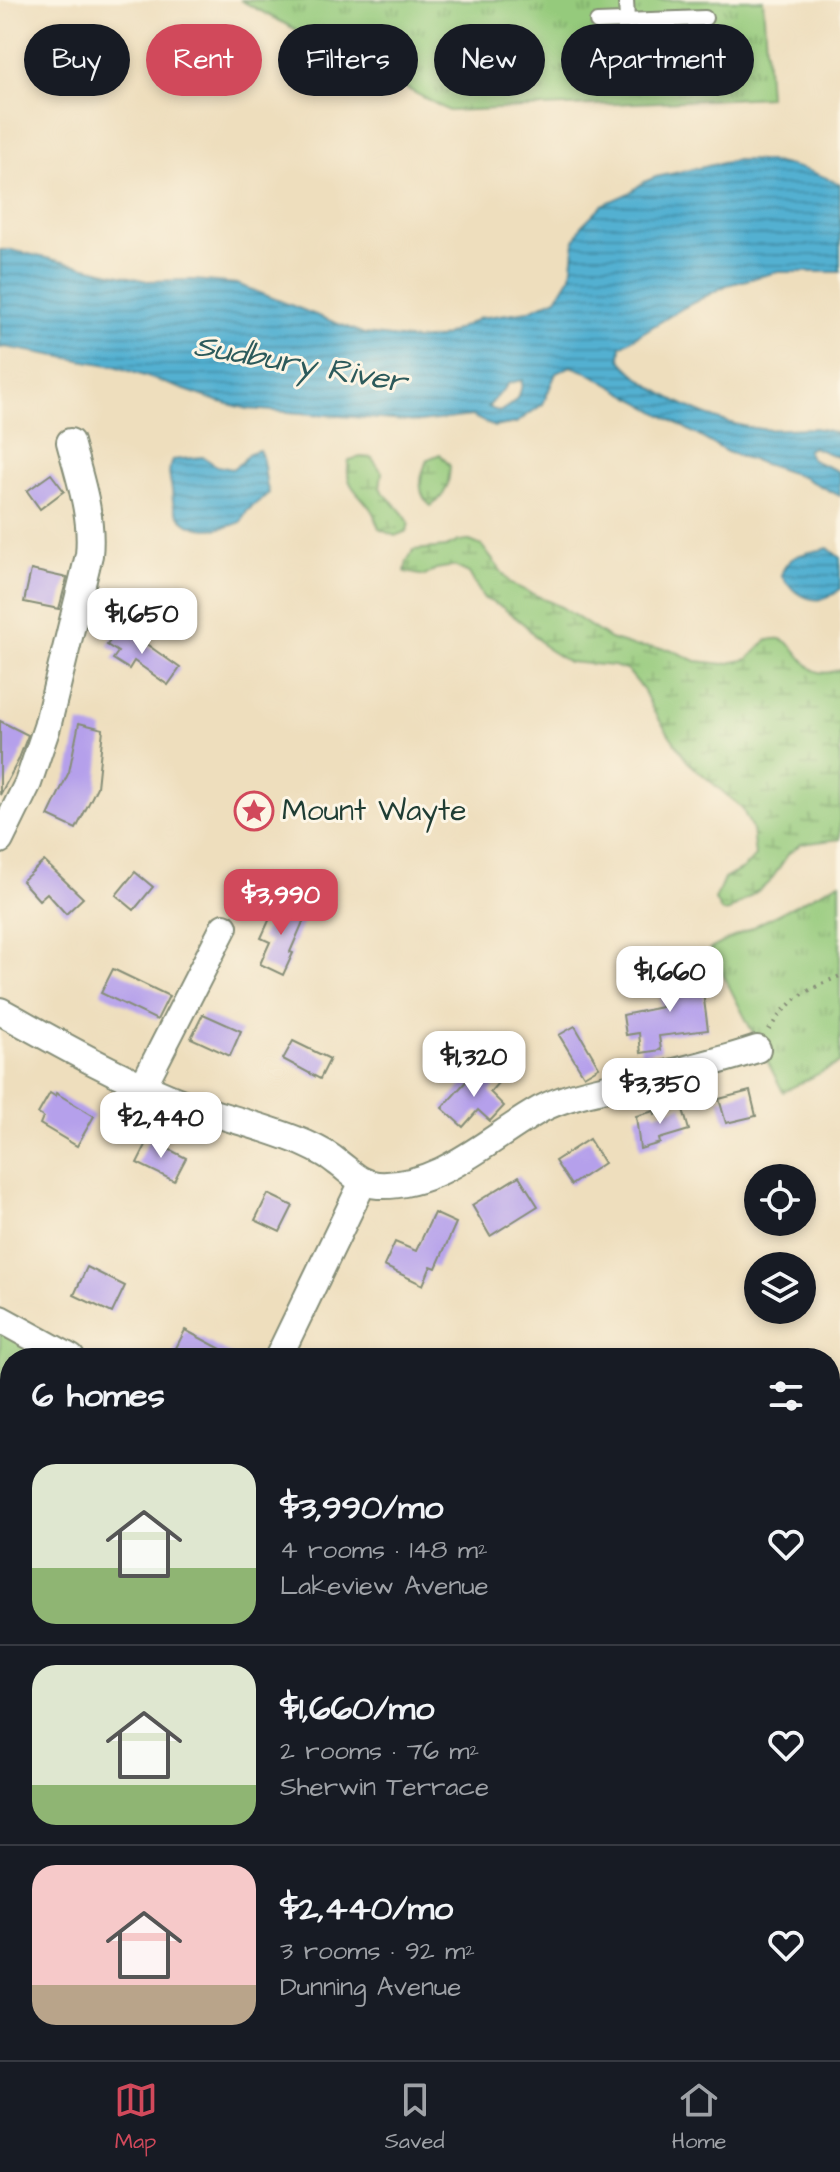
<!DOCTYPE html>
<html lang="en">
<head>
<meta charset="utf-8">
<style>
  body { margin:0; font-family:"Architects Daughter",sans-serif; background:#20242c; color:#f1f3f6; height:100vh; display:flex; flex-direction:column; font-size:30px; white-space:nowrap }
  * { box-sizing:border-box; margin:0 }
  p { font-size:26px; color:#9ea1a6 }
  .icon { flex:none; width:44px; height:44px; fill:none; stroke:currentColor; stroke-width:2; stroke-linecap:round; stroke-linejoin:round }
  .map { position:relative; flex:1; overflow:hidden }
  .sheet { position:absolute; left:0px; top:1348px; width:840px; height:712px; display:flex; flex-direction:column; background:#171b24; border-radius:32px 32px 0 0; box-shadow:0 4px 12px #0003 }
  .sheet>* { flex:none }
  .top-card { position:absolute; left:24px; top:24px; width:792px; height:72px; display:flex; gap:16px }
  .tools { position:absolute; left:744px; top:1164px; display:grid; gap:16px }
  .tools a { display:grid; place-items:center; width:72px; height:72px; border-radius:50%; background:#171b24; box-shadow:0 4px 12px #0003; font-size:40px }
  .price { position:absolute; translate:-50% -68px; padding:0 18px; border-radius:16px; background:#fff; color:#222; font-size:26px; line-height:52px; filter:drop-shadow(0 2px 4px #0008) }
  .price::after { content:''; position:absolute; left:50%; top:48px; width:24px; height:18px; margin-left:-12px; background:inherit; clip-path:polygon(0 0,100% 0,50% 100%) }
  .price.current { background:#d1495b; color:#fff }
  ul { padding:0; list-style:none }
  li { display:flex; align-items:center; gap:24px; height:200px; padding:0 32px }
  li+li { border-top:2px solid #363941 }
  li span { display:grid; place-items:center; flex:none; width:224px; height:160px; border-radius:24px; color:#555 }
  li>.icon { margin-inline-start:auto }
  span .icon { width:96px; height:96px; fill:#fffc; stroke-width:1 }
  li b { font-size:34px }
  h2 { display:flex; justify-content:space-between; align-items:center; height:96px; padding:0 32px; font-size:34px }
  .tag { padding:0 28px; border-radius:36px; background:#171b24; box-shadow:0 4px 12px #0003; font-size:28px; line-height:72px }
  .tag.current { background:#d1495b; color:#fff }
  .dock { display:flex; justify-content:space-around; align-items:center; height:112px; border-top:2px solid #363941; background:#171b24; font-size:22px; color:#9ea1a6 }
  .dock a { display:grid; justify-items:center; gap:4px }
  .dock .current { color:#d1495b }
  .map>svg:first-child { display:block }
  .grass { fill:url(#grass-tufts); stroke:#5a8458; stroke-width:2 }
  .wetland { fill:url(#wetland-marsh); stroke:#5a8458; stroke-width:2 }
  .water { fill:url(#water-rules); stroke:#397682; stroke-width:2; fill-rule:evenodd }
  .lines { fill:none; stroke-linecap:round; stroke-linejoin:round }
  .stream { stroke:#53b0d1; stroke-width:7 }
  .building { fill:#b5a0eb }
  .lane-casing { stroke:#868e78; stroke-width:18 }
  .street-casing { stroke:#868e78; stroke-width:30 }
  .secondary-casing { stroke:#868e78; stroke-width:42 }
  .path { stroke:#868e78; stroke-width:4; stroke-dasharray:2 6; stroke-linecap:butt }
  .lane { stroke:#fff; stroke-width:14 }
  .street { stroke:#fff; stroke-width:26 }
  .secondary { stroke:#fff; stroke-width:38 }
  .labels { text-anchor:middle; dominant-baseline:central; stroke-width:6; stroke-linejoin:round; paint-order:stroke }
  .poi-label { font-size:30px; fill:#1f3d34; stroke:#fcf5e5; text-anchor:start }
  .water-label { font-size:32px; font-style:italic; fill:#2c5a5b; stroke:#fcf5e5 }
</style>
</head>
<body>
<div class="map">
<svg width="840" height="2060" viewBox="0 0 840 2060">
  <defs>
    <pattern id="grass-tufts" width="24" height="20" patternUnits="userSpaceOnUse" patternTransform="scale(2)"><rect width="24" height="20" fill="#95ca7c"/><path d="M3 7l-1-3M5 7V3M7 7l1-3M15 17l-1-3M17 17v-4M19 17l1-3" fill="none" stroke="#79a566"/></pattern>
    <pattern id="wetland-marsh" width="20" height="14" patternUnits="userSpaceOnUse" patternTransform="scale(2)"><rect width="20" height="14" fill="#95ca7c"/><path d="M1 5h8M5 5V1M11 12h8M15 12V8" fill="none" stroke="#79a566"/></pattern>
    <pattern id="water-rules" width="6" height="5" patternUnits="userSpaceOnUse" patternTransform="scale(2)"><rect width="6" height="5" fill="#53b0d1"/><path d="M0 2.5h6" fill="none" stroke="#4490aa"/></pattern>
  </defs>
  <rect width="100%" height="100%" fill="#fcf5e5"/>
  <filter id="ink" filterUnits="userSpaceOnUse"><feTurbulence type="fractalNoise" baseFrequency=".0125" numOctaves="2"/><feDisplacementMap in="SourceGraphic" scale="16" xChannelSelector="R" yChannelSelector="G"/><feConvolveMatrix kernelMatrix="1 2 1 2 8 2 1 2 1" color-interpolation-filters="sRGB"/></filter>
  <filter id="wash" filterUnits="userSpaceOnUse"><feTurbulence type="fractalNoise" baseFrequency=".006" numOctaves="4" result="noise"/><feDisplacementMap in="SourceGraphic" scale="32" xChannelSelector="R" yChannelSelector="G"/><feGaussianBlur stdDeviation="1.8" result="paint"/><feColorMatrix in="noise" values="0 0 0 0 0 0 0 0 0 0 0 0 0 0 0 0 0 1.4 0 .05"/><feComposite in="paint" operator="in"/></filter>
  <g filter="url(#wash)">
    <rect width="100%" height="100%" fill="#eedebd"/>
    <g class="grass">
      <path d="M240,0H763L769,97L449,111Z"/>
      <path d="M840,882V1063L783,1092L710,949Z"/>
      <path d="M0,1329L52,1358H10V1434L0,1428Z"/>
    </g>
    <g class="wetland">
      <path d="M440,454L450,466C449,484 447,495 431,506C416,494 420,475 428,459Z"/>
      <path d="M361,457L372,458L382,472L380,488C390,502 401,507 409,523L407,531L395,536L379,529C377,523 375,516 372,511C359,491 343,487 349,460Z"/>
      <path d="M459,541H470L482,546L511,584L561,607L610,639L632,646L670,649L696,661L724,664L748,659L767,640C771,640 776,638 780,639C804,646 804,685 840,669V839L801,844L789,853L769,883L729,911L722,912L715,900L724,879L744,868L755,856L752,829L742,808L688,762L654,712L643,689L628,671L614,666L568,662L547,649L525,625L502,607L483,598L469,573L454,566L436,569L425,576L405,572L407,561L414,550L446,547Z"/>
      <path d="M426,2050H504L525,2057L519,2060H358Z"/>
    </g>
    <g class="water">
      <path d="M736,160C774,160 806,167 840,184V272H777L727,285L683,308L621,346L620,359C649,394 716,424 761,429C778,431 793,428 810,428C819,427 831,432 840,434V458L813,447L807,450L812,460L840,472V496L798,475L727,452L587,372L571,366L556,373L543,404L516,423L494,427L472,416L419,422L248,409L217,401L115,366L5,347L0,348V250H11L147,281L193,280L237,284L364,334L416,340L439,338L480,318L528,311L557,298L571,275L575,240L582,225L602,205L629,193L644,182L656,177ZM522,380C522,398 513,404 499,412L488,407L509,383Z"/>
      <path d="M259,450C267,464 263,478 269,493L247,511L241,522C219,531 188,535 175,509C172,504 173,496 172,490C170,477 167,473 172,460L203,457L217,466L232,469L242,462L249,453Z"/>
      <path d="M828,548L840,558V589C819,610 794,596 781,575C789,552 807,554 828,548Z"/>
      <path d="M533,2050H594L590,2060H519Z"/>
    </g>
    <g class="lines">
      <path class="stream" d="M830,1457L840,1430"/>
    </g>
    <g id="blocks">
      <g class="building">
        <path d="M51,474L64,491L40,509L27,491Z"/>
        <path d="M31,570L67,578L59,609L24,602Z"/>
        <path d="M121,626L180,668L168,685L134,661L129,669L113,659L118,652L107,645Z"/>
        <path d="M0,721L28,735L18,761L0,795Z"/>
        <path d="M79,723L103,729L97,787L76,829L48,816L69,772Z"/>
        <path d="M44,861L83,898L66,914L47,893L39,900L22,881Z"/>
        <path d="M135,872L153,887L134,910L116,895Z"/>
        <path d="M277,903L306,915L290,952L293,953L283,975L260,964L270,942L261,938Z"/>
        <path d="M113,969L169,996L157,1020L101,993Z"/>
        <path d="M701,977L708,1030L659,1036L661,1050L641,1053L639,1033L626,1035L623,1015L662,1007L657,983Z"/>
        <path d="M203,1014L241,1031L230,1056L191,1038Z"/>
        <path d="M575,1026L599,1067L584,1076L559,1035Z"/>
        <path d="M293,1041L330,1059L320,1079L283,1059Z"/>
        <path d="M480,1066L498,1083L490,1092L504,1106L490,1121L478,1110L463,1127L442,1108Z"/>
        <path d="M750,1091L756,1116L726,1123L719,1099Z"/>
        <path d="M50,1093L55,1096L56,1093L94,1116L77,1146L40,1124L43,1117L38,1114Z"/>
        <path d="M682,1106L689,1130L659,1139L660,1143L640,1149L636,1116L654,1111L655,1114Z"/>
        <path d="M149,1139L186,1158L174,1181L137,1163Z"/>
        <path d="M589,1139L604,1163L571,1185L555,1161Z"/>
        <path d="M519,1176L538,1206L490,1236L472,1205Z"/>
        <path d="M268,1194L293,1206L280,1232L255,1220Z"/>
        <path d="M434,1213L456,1223L436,1268L431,1266L423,1285L384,1266L395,1242L416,1251Z"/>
        <path d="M87,1267L125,1286L112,1313L74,1295Z"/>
        <path d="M185,1330L238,1358H171Z"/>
      </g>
    </g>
  </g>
  <g filter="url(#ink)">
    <use href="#blocks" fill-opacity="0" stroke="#868e78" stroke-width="2"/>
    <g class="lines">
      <g class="lane-casing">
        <g id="lane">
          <path d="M626,0L627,21"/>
          <path d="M597,22L705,18"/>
          <path d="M830,1596L840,1552"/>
          <path d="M830,1868L840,1867"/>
          <path d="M830,2033L834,2060"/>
        </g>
      </g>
      <g class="street-casing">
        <g id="street">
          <path d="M0,840L28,783L47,727L89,555C93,516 80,480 70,442"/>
          <path d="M0,1011C55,1041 110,1073 168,1097C212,1116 261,1124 306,1144C317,1149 328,1154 337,1162C351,1172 360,1184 378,1185C441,1188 490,1137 541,1109C568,1095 599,1090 628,1083C672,1073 715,1063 757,1049"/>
          <path d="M143,1086L224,927"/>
          <path d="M0,1319L71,1358"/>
          <path d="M278,1358L363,1182"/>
          <path d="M0,1451L10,1457"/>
        </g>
      </g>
      <g class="secondary-casing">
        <g id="secondary">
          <path d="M830,1701L840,1699"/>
          <path d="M269,2060L273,2050"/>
        </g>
      </g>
      <path class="path" d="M769,1030C789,998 807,990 840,976"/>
      <use href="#lane" class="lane"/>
      <use href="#street" class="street"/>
      <use href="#secondary" class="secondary"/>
    </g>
  </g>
  <defs>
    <g id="sight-ring" transform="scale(2)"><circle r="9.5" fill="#fcf5e5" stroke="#d1495b" stroke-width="1.5"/><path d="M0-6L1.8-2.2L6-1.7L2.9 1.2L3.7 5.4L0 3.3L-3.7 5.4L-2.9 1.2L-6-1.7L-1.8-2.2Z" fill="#d1495b"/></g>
  </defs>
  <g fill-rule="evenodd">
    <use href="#sight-ring" x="254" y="811"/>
  </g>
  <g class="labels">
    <g class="poi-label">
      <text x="282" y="811">Mount Wayte</text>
    </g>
    <g class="water-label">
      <text transform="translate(300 364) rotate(10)">Sudbury River</text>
    </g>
  </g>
</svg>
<div class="tools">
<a><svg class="icon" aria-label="locate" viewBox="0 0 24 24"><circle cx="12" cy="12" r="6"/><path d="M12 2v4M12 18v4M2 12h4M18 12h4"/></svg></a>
<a><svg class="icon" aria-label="layers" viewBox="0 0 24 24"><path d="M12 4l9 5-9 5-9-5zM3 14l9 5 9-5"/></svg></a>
</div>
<b class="price" style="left:142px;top:656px">$1,650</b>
<b class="price current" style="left:281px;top:937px">$3,990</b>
<b class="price" style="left:670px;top:1014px">$1,660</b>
<b class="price" style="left:474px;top:1099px">$1,320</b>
<b class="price" style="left:660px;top:1126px">$3,350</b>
<b class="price" style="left:161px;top:1160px">$2,440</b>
<div class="top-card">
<a class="tag">Buy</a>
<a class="tag current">Rent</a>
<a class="tag">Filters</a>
<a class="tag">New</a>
<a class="tag">Apartment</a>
</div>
<section class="sheet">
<h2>6 homes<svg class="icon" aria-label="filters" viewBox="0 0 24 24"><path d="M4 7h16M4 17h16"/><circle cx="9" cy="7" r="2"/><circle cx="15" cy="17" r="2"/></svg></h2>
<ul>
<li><span style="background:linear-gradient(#dfe7d0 65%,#8fb573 0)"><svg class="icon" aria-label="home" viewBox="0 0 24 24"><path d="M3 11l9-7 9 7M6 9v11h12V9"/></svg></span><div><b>$3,990/mo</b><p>4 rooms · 148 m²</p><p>Lakeview Avenue</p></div><svg class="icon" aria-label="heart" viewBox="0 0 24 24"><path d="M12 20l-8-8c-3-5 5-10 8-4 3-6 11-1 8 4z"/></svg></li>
<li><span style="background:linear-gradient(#dfe7d0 75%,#8fb573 0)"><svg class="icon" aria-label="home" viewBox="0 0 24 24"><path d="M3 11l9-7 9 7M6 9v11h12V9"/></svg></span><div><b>$1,660/mo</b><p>2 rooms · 76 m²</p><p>Sherwin Terrace</p></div><svg class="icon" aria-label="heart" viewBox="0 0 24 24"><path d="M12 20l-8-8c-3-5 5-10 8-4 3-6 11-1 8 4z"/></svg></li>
<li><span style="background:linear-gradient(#f6c9c9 75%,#b9a48a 0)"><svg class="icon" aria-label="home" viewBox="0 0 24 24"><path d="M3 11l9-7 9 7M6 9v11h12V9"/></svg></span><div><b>$2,440/mo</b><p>3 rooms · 92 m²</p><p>Dunning Avenue</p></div><svg class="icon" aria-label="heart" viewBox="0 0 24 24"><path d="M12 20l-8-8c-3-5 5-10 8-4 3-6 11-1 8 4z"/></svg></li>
</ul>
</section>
</div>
<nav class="dock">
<a class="current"><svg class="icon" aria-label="map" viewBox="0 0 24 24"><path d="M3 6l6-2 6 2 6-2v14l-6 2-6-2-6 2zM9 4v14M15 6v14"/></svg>Map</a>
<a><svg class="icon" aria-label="saved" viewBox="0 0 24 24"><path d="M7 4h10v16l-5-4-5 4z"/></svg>Saved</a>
<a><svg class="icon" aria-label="home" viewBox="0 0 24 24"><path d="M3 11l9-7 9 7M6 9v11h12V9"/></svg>Home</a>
</nav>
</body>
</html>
